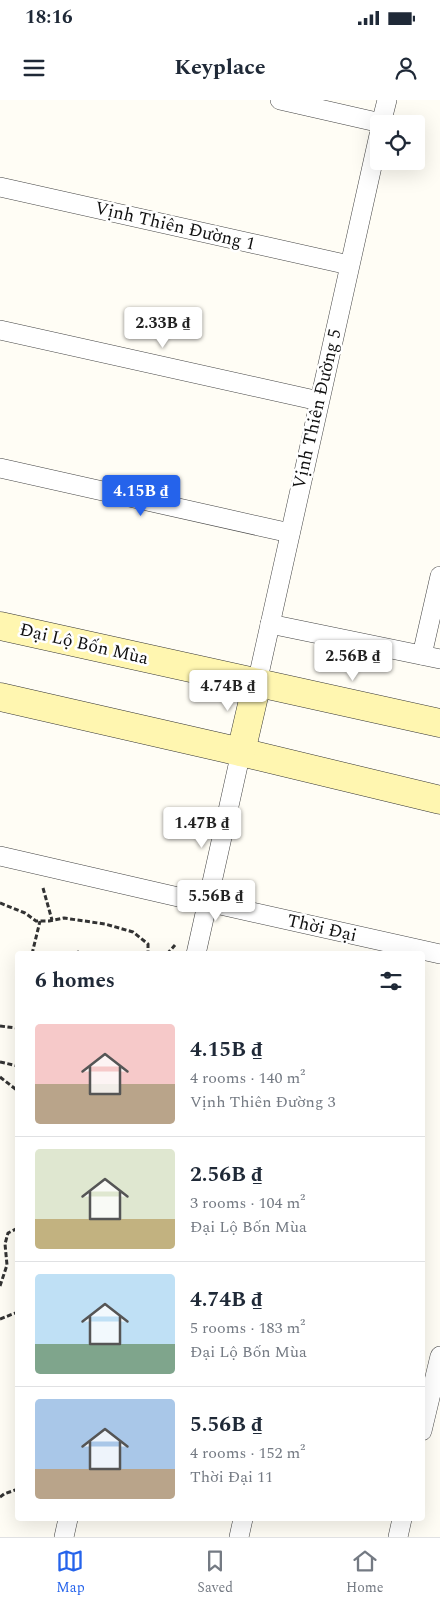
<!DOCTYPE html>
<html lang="en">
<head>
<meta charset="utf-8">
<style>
  body { margin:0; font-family:Spectral,serif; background:#f2f2f3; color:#1f2937; height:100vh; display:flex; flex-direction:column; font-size:19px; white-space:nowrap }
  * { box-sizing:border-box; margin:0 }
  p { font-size:16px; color:#747a83 }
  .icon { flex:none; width:28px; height:28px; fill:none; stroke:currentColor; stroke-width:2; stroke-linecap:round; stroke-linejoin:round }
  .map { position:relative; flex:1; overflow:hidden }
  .side { position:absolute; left:15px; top:851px; width:410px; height:570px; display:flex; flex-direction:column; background:#fff; border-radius:5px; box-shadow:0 5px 20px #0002 }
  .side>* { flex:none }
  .fabs { position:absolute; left:370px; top:15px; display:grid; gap:10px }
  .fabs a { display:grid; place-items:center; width:55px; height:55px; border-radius:5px; background:#fff; box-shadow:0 5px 20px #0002; font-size:25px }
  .price { position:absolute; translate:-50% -42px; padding:0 11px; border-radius:5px; background:#fff; color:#222; font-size:16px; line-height:32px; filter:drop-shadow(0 1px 2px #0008) }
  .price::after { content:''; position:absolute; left:50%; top:30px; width:15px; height:11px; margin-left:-8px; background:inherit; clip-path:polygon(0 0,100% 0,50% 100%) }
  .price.active { background:#2563eb; color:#fff }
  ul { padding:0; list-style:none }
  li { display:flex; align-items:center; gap:15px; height:125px; padding:0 20px }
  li+li { border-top:1px solid #e0e1e3 }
  li span { display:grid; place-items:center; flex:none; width:140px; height:100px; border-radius:5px; color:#555 }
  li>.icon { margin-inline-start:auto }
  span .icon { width:60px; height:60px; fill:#fffc; stroke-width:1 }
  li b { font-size:21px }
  h2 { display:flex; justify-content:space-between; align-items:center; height:60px; padding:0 20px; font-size:21px }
  .status { display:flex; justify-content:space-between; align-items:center; height:35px; padding:0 25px; background:#fff; direction:ltr }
  .status svg { height:14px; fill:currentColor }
  header { display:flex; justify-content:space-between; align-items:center; height:65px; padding:0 20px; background:#fff; font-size:22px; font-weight:700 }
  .dock { display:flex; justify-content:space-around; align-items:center; height:70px; border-top:1px solid #e0e1e3; background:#fff; font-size:14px; color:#747a83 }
  .dock a { display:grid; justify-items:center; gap:2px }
  .dock .active { color:#2563eb }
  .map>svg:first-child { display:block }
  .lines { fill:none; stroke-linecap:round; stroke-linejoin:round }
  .minor-casing { stroke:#444; stroke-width:20 }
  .secondary-casing { stroke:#333; stroke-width:29 }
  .path { stroke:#333; stroke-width:3; stroke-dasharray:5 2.5; stroke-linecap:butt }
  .minor { stroke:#fff; stroke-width:19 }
  .secondary { stroke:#fff6b0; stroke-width:28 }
  .labels { text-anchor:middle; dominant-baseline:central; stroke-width:5; stroke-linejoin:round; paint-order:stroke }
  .street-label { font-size:18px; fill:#111; stroke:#fff }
</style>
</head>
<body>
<div class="status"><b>18:16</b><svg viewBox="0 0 49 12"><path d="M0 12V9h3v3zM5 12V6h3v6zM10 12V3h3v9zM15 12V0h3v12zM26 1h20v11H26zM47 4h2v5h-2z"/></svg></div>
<header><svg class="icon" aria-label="menu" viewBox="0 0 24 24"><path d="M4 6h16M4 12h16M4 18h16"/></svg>Keyplace<svg class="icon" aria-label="person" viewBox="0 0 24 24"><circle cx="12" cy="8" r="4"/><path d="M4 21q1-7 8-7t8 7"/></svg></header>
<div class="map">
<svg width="440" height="1437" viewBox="0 0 440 1437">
  <rect width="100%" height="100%" fill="#fffdf5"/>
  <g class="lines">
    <g class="minor-casing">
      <g id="minor">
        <path d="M280,0L381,23"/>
        <path d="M381,24L387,0"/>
        <path d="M0,87L349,165"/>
        <path d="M0,230L319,301"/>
        <path d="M0,368L290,433"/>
        <path d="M270,524L440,559"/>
        <path d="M422,555L440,476"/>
        <path d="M257,583L379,35"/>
        <path d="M0,756L200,802H207L440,854"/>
        <path d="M196,854L241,652"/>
        <path d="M422,1331L440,1256"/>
        <path d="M64,1437L68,1419"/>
        <path d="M239,1437L243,1419"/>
        <path d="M398,1437L402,1419"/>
      </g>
    </g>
    <g class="secondary-casing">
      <g id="secondary">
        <path d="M0,526L440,623"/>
        <path d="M0,597L241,652L440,700"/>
        <path d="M241,652L257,583"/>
      </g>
    </g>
    <g class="path">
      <path d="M43,788L52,820"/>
      <path d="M0,803L25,813L36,821H49L64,818L105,824L133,832L148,844V854"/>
      <path d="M32,854L40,821"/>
      <path d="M74,854L78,852L91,854"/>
      <path d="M167,854L175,845"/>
      <path d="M18,921V928"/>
      <path d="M0,926L16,928"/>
      <path d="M0,962L18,966"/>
      <path d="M0,977L18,991"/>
      <path d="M0,1186L7,1165L5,1144L8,1133L18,1128"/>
      <path d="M0,1219L18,1212"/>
      <path d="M0,1397L4,1394L18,1389"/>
    </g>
    <use href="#minor" class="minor"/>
    <use href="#secondary" class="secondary"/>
  </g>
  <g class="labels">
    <g class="street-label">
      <text transform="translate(175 126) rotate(13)">Vịnh Thiên Đường 1</text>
      <text transform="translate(317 309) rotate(-77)">Vịnh Thiên Đường 5</text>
      <text transform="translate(84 544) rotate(13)">Đại Lộ Bốn Mùa</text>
      <text transform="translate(322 828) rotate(13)">Thời Đại</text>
    </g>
  </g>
</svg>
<div class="fabs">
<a><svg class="icon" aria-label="locate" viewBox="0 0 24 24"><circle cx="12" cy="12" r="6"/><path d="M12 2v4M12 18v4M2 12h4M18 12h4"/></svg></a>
</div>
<b class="price" style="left:163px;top:249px">2.33B ₫</b>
<b class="price active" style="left:141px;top:417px">4.15B ₫</b>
<b class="price" style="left:353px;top:582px">2.56B ₫</b>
<b class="price" style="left:228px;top:612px">4.74B ₫</b>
<b class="price" style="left:202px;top:749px">1.47B ₫</b>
<b class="price" style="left:216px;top:822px">5.56B ₫</b>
<section class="side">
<h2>6 homes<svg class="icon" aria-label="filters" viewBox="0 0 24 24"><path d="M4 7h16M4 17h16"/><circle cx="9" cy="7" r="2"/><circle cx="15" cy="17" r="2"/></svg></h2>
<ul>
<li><span style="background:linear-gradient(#f6c9c9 60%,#b9a48a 0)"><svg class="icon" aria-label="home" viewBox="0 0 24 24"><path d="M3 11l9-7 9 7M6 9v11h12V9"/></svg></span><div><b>4.15B ₫</b><p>4 rooms · 140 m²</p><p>Vịnh Thiên Đường 3</p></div></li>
<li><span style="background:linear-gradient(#dfe7d0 70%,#c2b280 0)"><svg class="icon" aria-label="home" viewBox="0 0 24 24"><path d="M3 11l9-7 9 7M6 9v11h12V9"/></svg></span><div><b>2.56B ₫</b><p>3 rooms · 104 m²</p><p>Đại Lộ Bốn Mùa</p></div></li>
<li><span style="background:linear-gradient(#bfe0f5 70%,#7fa58c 0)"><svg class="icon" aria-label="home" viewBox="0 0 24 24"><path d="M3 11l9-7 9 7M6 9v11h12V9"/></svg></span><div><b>4.74B ₫</b><p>5 rooms · 183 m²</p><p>Đại Lộ Bốn Mùa</p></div></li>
<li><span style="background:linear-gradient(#a9c7e8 70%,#b9a48a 0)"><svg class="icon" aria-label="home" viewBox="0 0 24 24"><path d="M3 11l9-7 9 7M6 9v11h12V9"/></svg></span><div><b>5.56B ₫</b><p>4 rooms · 152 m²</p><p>Thời Đại 11</p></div></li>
</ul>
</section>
</div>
<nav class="dock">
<a class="active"><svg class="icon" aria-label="map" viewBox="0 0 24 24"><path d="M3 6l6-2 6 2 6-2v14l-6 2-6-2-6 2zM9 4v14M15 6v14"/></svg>Map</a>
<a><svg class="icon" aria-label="saved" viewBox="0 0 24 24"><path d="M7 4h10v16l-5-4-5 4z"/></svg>Saved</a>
<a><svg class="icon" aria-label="home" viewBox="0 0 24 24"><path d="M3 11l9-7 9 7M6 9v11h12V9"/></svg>Home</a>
</nav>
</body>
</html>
